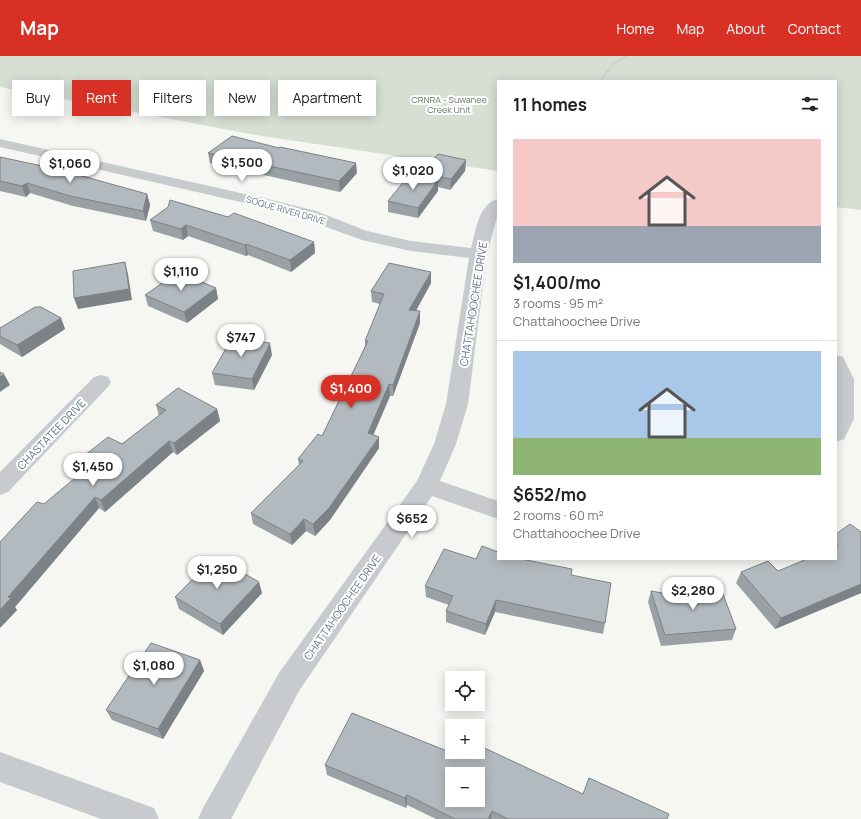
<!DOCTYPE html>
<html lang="en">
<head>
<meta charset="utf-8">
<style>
  body { margin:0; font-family:Manrope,sans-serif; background:#f2f2f2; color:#202124; height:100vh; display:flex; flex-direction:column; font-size:15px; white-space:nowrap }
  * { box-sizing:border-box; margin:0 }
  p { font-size:13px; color:#757577 }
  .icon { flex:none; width:22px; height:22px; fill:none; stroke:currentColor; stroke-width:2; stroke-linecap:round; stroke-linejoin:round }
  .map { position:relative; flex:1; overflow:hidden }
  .side { position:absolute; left:497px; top:24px; width:340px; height:480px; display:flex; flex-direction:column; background:#fff; border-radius:0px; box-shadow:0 2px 10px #0003 }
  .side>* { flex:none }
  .guide { position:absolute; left:12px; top:24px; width:380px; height:36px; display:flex; gap:8px }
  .tools { position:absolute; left:445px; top:615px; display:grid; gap:8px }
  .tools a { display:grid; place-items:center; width:40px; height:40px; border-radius:0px; background:#fff; box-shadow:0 2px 10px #0003; font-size:20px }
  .price { position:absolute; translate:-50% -34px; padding:0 9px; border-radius:14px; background:#fff; color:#222; font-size:13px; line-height:26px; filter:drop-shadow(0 1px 2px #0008) }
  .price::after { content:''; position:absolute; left:50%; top:24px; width:12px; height:9px; margin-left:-6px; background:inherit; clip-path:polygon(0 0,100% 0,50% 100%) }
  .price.selected { background:#d93025; color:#fff }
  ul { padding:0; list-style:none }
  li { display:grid; align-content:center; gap:8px; height:212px; padding:0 16px }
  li+li { border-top:1px solid #e0e0e0 }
  li span { display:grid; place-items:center; height:124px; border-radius:0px; color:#555 }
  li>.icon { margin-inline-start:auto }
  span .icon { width:72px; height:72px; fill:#fffc; stroke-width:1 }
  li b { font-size:17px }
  h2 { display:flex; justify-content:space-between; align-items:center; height:48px; padding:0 16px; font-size:17px }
  .chip { padding:0 14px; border-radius:0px; background:#fff; box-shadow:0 2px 10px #0003; font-size:14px; line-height:36px }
  .chip.selected { background:#d93025; color:#fff }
  header { display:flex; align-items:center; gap:24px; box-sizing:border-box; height:56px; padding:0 20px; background:#d93025; color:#fff }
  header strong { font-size:19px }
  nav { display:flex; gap:22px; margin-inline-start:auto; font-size:14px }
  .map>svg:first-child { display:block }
  .green { fill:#d7dfd3 }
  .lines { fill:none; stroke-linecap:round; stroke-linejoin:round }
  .path { stroke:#c0c2c4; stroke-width:1.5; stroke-dasharray:1.5 1.5; stroke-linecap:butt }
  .street { fill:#c8cbce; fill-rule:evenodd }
  .wall { fill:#9aa0a4 }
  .shaded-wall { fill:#7d8286 }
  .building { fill:#b3babf; stroke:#7d8286; fill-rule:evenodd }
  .labels { text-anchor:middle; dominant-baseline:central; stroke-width:4; stroke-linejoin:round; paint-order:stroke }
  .far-park-label { font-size:9px; fill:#62785e; stroke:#fff }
  .far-street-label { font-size:9px; fill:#627486; stroke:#fff }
  .street-label { font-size:11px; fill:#627486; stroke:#fff }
</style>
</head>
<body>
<header>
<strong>Map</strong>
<nav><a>Home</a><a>Map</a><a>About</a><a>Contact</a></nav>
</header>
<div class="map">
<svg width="861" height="763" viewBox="0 0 861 763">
  <rect width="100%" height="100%" fill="#f6f6f2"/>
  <path class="green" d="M0,0H861V154L836,151V25H498V115L262,80L0,31Z"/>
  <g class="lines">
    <path class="path" d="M600,25L613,8L627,0"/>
    <g class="street">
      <path d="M0,83L272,144L316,155L367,175L411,185L471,192C476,175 478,148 498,143V157L487,198L468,348L456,388L440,425L498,445V463L432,440L299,635L231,763H198L203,752L279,617L417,425L434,388L446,348L469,202L411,195L362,184L304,163L263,151L0,91Z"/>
      <path d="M836,299L843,301L854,323V363L844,383L836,386Z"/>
      <path d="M101,319L108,321L111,326L108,331L8,436L0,439V416L94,321Z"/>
      <path d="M0,696L154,752L159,763H101L0,726Z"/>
    </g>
  </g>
  <g class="wall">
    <path d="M208,97L357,117L340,136L210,107Z"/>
    <path d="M0,101L147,138L150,149L146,165L73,150L30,137L26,141L0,135Z"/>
    <path d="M466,104L465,115L450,134L438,131V135L418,162L388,156V145L422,121V117Z"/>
    <path d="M150,164L314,186L315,197L291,216L248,199L246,200L188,180L183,184L153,175Z"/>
    <path d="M431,227L416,255H420V267L393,340H390L373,379L379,381V392L330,464L315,480L306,475L292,489L253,468L251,457L299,409L298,403L322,380L365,291V285L380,248L372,246L371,235Z"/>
    <path d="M216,232L218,243L187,267L148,250L145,239Z"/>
    <path d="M61,262L65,273L22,301L0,288V272Z"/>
    <path d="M272,299L254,334L215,329L212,317Z"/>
    <path d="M156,349L217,353L220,365L177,399L173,396L105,456L99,452L15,551L17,554L0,572L44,448L82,418L89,411L85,399L122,388L159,360Z"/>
    <path d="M861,476V537L775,573L736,527L741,516L778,515L836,503V478Z"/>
    <path d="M476,503L571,519L605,567L603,578L495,556L485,579L446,566V555L449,549L426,541L425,530Z"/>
    <path d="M651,535L665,538L666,535L736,573L732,584L661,590L648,546Z"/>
    <path d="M262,537L223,579L179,553L175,541Z"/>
    <path d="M200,604L204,615L163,683L112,664L106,654Z"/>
    <path d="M467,703L583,738L667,763H436L407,749L406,752L327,719L325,709Z"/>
  </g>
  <g class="shaded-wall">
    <path d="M466,104L465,115L450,134L451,123Z"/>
    <path d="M356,107L357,117L340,136L339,125Z"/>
    <path d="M438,124V135L418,162V152Z"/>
    <path d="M27,127L30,137L26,141L22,130Z"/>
    <path d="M147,138L150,149L146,165L143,155Z"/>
    <path d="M186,169L188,180L183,184L181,173Z"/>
    <path d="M314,186L315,197L291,216L290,204Z"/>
    <path d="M246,188L248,199L246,200L245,189Z"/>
    <path d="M125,206L128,218L132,244L78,253L74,242Z"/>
    <path d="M431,216V227L410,265L409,254Z"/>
    <path d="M216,232L218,243L187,267L184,256Z"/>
    <path d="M420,255V267L393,340V329Z"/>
    <path d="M61,262L65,273L22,301L17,289Z"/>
    <path d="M270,287L272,299L254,334L252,323Z"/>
    <path d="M4,318L10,329L0,336V321Z"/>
    <path d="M389,328L390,340L369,389L368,377Z"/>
    <path d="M217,353L220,365L177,399L174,387Z"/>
    <path d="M379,381V392L330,464L315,480L313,468Z"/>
    <path d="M169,385L173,396L105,456L101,444Z"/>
    <path d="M95,441L99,452L15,551L17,554L0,572V554L8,541Z"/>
    <path d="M304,463L306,475L292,489L290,478Z"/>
    <path d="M259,526L262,537L223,579L220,568Z"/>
    <path d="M861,528V537L775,573L781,562Z"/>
    <path d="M496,544L495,556L485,579L486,568Z"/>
    <path d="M200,604L204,615L163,683L158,673Z"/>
    <path d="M407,739V749L406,752L405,742Z"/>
    <path d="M492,755L491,763H488Z"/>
  </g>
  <g class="building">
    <path d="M232,80L279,92L280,91L356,107L339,125L208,97Z"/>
    <path d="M438,98L466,104L451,123L422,117Z"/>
    <path d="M0,101L61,114L147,138L143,155L70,140L27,127L22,130L0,125Z"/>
    <path d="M410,118L438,124L418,152L388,145Z"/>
    <path d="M170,144L228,161L234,157L314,186L290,204L246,188L245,189L186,169L181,173L150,164L168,151Z"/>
    <path d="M125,206L129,233L74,242L73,215Z"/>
    <path d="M389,207L431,216L409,254L420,255L393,329L389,328L368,377L379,381L329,452L313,468L304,463L290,478L251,457L303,405L298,403L318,378L322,380L368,285H365L384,238L371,235Z"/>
    <path d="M178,216L216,232L184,256L145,239Z"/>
    <path d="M35,251H41L61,262L17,289L0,280V272Z"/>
    <path d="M232,282L270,287L252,323L212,317Z"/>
    <path d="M0,316L4,318L0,321Z"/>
    <path d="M178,332L217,353L174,387L169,385L101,444L95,441L8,541L11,542L0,554V486L37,446L44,448L81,417L82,418L95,405L85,399L108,381L122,388L166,354L156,349Z"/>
    <path d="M850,468L861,476V528L781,562L741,516L768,505L778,515L807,503H836V491L838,490L836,489V478Z"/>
    <path d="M482,490L498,496V503H521L572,513L571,519L611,527L605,567L496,544L486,568L446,555L453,540L425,530L444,493L476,503Z"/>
    <path d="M215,501L259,526L220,568L175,541Z"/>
    <path d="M720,530L736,573L665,579L651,535L668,538L666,535Z"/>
    <path d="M151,587L200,604L158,673L106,654Z"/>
    <path d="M352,657L467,703L471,696H478V689L583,738L589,722L669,758L667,763H508L492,755L488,763H455L407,739L405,742L325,709ZM452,718H478V744H452Z"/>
  </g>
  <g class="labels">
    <g class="far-park-label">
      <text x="449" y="43">CRNRA - Suwanee<tspan x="449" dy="10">Creek Unit</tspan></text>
    </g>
    <g class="far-street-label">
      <text transform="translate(286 154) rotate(16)">SOQUE RIVER DRIVE</text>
    </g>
    <g class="street-label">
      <text transform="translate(473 248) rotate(-81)">CHATTAHOOCHEE DRIVE</text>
      <text transform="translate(51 378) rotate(-46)">CHASTATEE DRIVE</text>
      <text transform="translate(342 551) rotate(-55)">CHATTAHOOCHEE DRIVE</text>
    </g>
  </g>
</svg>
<div class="tools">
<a><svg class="icon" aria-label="locate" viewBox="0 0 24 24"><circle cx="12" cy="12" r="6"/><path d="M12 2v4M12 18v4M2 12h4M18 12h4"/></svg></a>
<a>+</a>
<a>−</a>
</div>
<b class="price" style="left:242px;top:127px">$1,500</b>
<b class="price" style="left:70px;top:128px">$1,060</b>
<b class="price" style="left:413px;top:135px">$1,020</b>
<b class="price" style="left:181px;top:236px">$1,110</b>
<b class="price" style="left:241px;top:302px">$747</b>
<b class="price selected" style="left:351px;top:353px">$1,400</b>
<b class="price" style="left:93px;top:431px">$1,450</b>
<b class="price" style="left:412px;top:483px">$652</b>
<b class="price" style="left:217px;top:534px">$1,250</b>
<b class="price" style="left:693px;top:555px">$2,280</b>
<b class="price" style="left:154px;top:630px">$1,080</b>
<div class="guide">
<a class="chip">Buy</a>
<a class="chip selected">Rent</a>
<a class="chip">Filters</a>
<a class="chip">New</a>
<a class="chip">Apartment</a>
</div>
<section class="side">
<h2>11 homes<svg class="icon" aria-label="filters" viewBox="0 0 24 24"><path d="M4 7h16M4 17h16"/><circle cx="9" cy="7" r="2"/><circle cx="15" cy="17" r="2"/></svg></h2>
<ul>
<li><span style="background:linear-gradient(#f6c9c9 70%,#9aa5b1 0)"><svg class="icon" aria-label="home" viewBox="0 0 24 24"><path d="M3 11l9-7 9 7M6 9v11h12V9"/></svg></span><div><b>$1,400/mo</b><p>3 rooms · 95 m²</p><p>Chattahoochee Drive</p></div></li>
<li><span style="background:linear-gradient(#a9c7e8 70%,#8fb573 0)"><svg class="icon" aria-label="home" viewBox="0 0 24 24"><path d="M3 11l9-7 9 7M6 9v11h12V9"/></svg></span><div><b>$652/mo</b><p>2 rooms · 60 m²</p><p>Chattahoochee Drive</p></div></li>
</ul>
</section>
</div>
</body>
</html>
